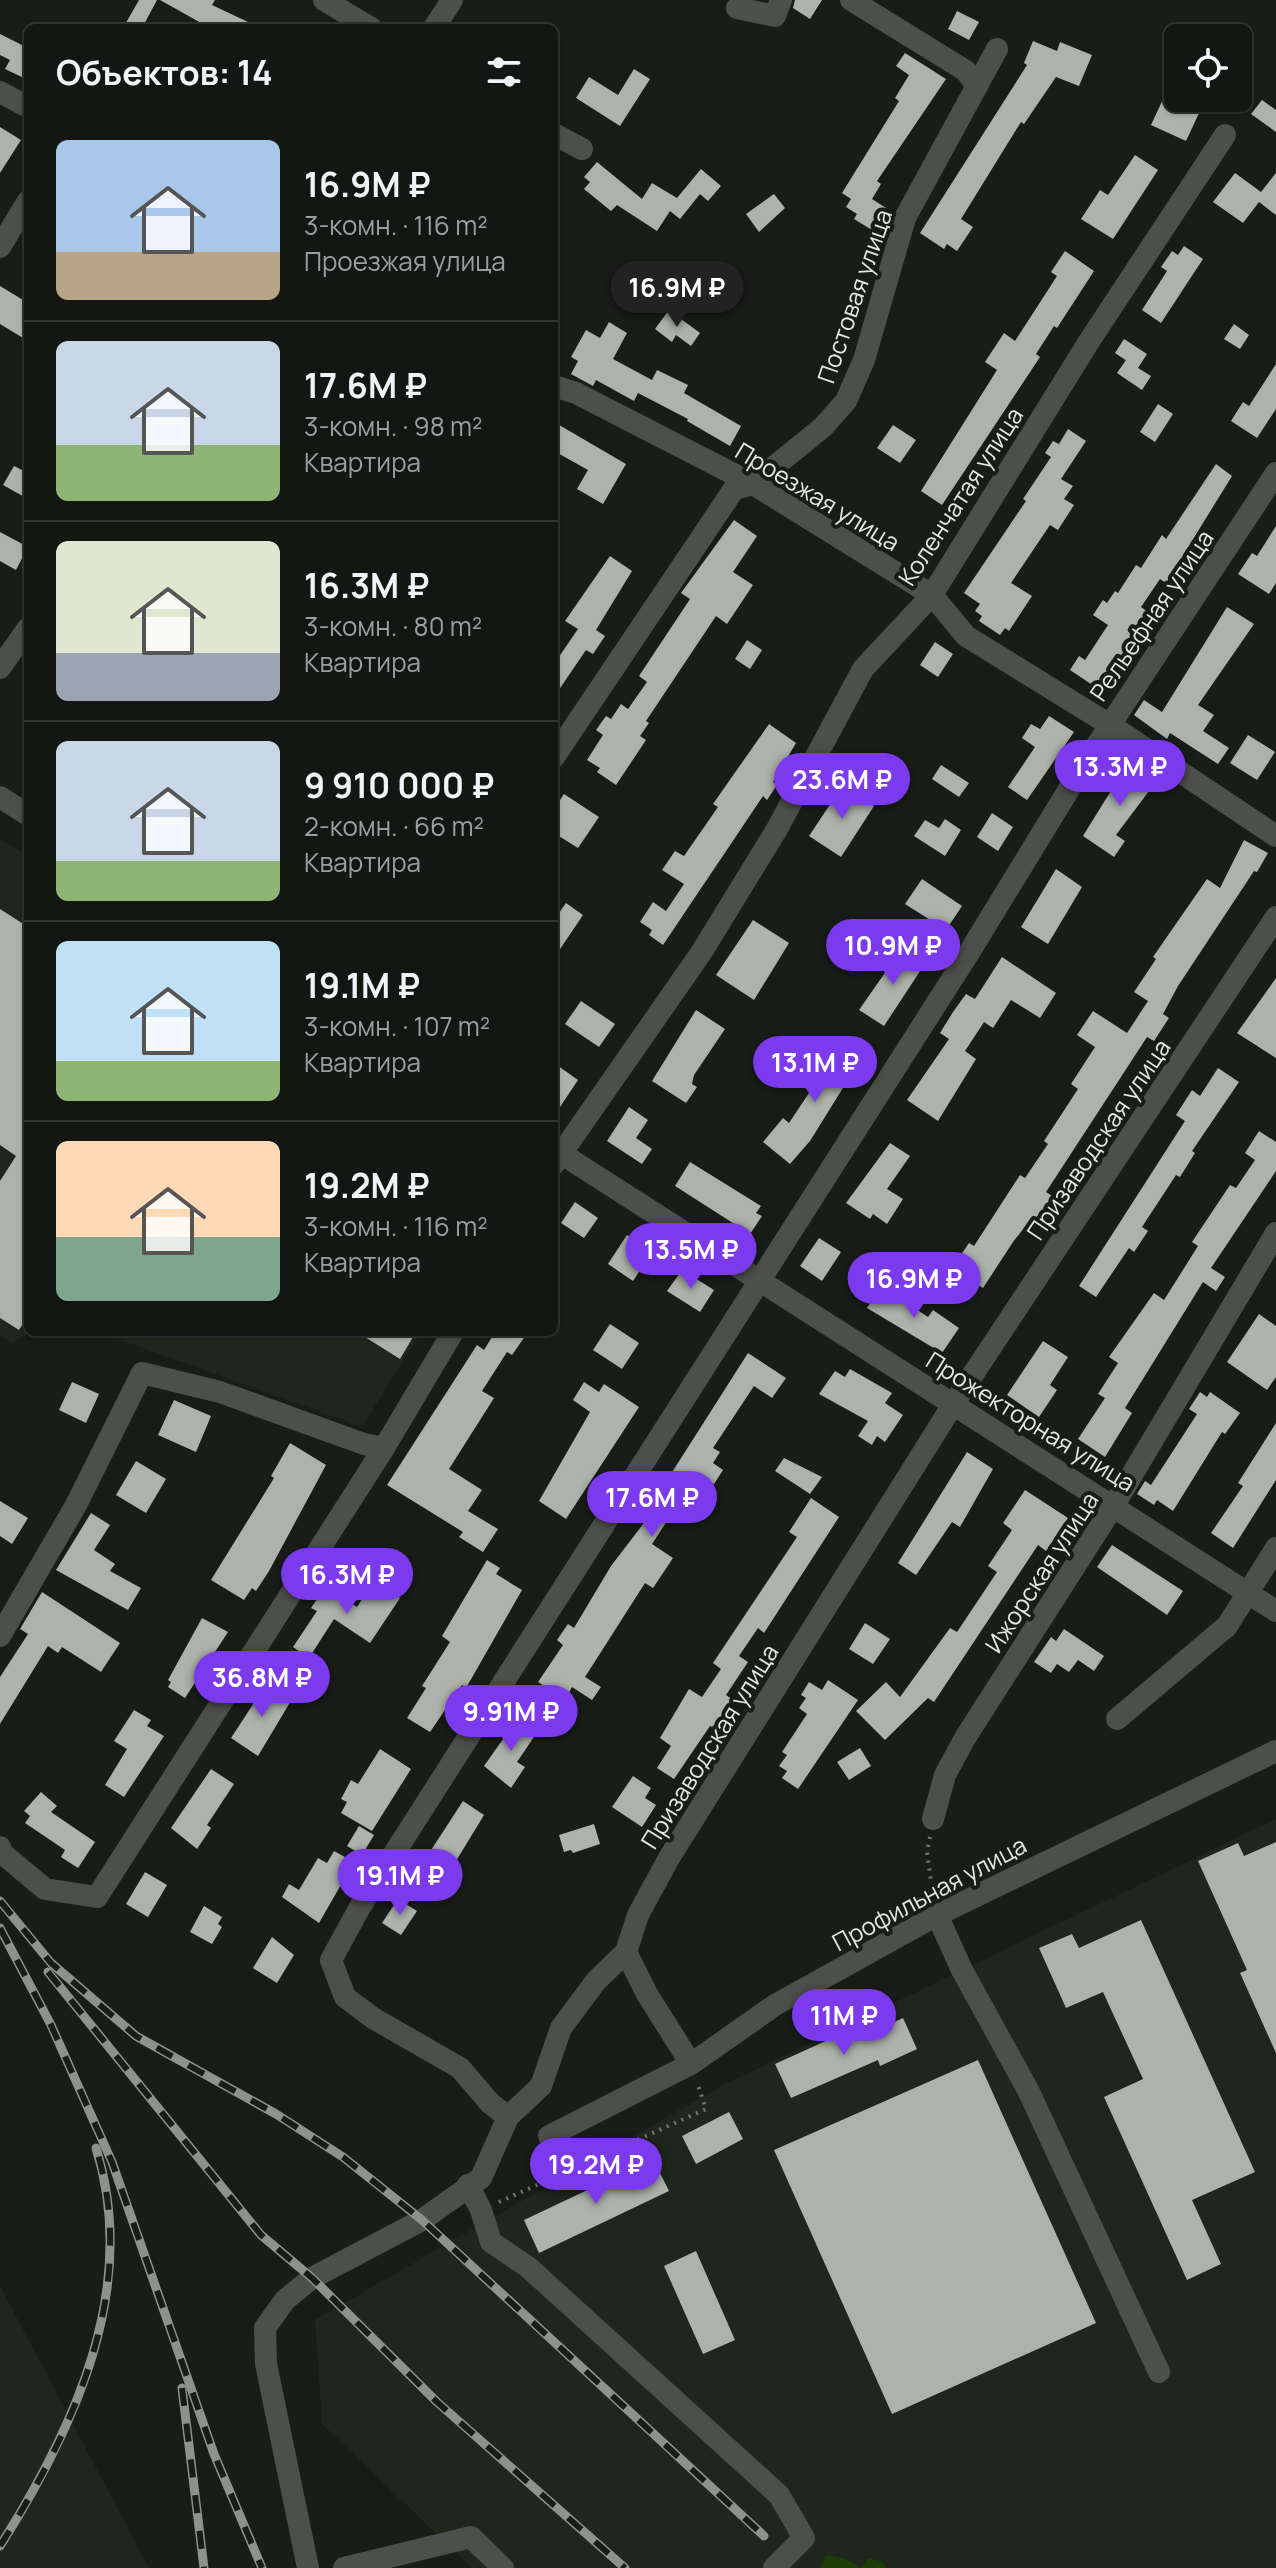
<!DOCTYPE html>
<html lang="ru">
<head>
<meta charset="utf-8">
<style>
  body { margin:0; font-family:Manrope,sans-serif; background:#202320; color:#f1f3f6; height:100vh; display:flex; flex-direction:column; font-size:30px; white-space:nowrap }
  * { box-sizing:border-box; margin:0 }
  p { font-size:26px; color:#9d9f9f }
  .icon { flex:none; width:44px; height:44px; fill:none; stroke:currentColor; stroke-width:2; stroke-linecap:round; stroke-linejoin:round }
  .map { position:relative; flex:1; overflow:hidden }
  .side { position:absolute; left:24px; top:24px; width:534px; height:1312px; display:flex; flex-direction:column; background:#131612; border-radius:12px; box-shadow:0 2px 6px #0004,0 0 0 2px #323532 }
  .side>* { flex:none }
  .controls { position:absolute; left:1164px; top:24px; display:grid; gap:16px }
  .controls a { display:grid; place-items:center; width:88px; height:88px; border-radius:12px; background:#131612; box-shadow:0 2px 6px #0004,0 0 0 2px #323532; font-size:40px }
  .price { position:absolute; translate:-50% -68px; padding:0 18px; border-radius:28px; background:#7c3aed; color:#fff; font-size:26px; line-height:52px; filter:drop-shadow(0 2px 4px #0008) }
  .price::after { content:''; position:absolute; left:50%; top:48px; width:24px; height:18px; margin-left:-12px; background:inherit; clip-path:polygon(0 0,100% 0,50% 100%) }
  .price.selected { background:#222; color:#fff }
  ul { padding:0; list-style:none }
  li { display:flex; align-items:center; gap:24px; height:200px; padding:0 32px }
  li+li { border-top:2px solid #323532 }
  li span { display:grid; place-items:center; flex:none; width:224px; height:160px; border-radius:12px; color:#555 }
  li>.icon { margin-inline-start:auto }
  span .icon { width:96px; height:96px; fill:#fffc; stroke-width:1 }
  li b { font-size:34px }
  h2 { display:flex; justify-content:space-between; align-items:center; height:96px; padding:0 32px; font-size:34px }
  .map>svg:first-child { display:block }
  .built { fill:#1f261c }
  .green { fill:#1b3e06 }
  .building { fill:#adb3ab }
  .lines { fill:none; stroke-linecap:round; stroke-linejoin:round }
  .path { stroke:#767975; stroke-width:4; stroke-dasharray:2 6; stroke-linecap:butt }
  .minor { stroke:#4d4f4c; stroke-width:22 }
  .rail-casing { stroke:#8e918d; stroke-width:9 }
  .rail { stroke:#191d18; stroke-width:6; stroke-dasharray:18; stroke-linecap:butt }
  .labels { text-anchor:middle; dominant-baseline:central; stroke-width:8; stroke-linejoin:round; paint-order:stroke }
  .street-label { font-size:24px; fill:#e4e7e3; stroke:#191d18 }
</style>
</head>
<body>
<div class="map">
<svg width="1276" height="2568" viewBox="0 0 1276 2568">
  <rect width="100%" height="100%" fill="#191d18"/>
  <g class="built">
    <path d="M0,839L28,856V1332H32L11,1343L0,1336Z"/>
    <path d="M98,1332H421L362,1427Z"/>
    <path d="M1276,1819V2568H472L322,2424L315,2320L721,2086Z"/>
    <path d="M0,2286L149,2568H0Z"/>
  </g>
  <path class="green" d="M826,2555L843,2558L861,2568L868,2558L883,2562L885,2568H821Z"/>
  <g class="building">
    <path d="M139,0H157L142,28H123Z"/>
    <path d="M160,0H215L212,5L261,28H210Z"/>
    <path d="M795,0H822L810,19L793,8Z"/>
    <path d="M957,11L979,22L969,40L948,29Z"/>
    <path d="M0,34L28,48V80L5,69L10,60L0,55Z"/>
    <path d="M1033,41L1057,51L1060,42L1092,55L1079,86L1056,77L1024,124L1021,122L961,219L973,227L957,251L947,244L944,249L920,233L1027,65L1024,63Z"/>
    <path d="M905,53L946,79L877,181L881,184L872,199L886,208L872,230L854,219L857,214L846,207L851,199L842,193L899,101L895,98L909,75L896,66Z"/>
    <path d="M1178,67V98H1187L1185,104L1200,111L1186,141L1151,125Z"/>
    <path d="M634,69L650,79L620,126L576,98L589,77L618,95Z"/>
    <path d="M1262,100L1276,110V132L1251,114Z"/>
    <path d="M0,127L21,140L0,173Z"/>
    <path d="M1135,155L1158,170L1113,239L1081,219L1100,190L1108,195Z"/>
    <path d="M597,162L642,199L652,183L677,198L701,169L721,186L708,201L700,194L680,219L670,211L657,231L617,205L611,211L584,189L590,182L584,177Z"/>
    <path d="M1235,173L1261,192L1276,173V215L1259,202L1243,223L1213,202Z"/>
    <path d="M774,194L785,208L759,232L746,214Z"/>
    <path d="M1184,246L1203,259L1161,323L1142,310L1167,271L1161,267L1172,251L1178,255Z"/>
    <path d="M1065,251L1094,271L1057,328L1054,326L1036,354L1040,357L942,505L921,491L997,370L985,362L1004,333L1015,341L1057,276L1051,272Z"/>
    <path d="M0,286L28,303V341L0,324Z"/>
    <path d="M669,310L700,333L691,346L676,335L672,342L655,329Z"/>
    <path d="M609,322L627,333L613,359L652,380L657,370L688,385L684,393L741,426L730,446L687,421L688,419L638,393L634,401L596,380L593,386L571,374L578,361L571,357L586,330L600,338Z"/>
    <path d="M1234,324L1249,335L1240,349L1224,339Z"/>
    <path d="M1124,339L1147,354L1138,368L1151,376L1142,390L1117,373L1126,360L1133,365L1115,353Z"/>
    <path d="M1276,364V409L1257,438L1231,421L1243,402L1249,406Z"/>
    <path d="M1158,404L1173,414L1155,442L1140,432Z"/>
    <path d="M554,422L626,464L603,504L577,489L588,470L554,451Z"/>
    <path d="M893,425L916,440L900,463L877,448Z"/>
    <path d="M1068,429L1086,441L1061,479L1073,486L1064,499L1074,505L1058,530L1050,525L1011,583L1032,596L1009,631L1005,628L1000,635L979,621L982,616L975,611L980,604L964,593L1026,501L1023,499L1051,457L1045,453L1053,441L1059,444Z"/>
    <path d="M1216,464L1232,476L1166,583L1160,579L1141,607L1149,613L1100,690L1070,670L1079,656L1085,660L1108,625L1093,615L1103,600L1107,603L1115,591L1118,593L1136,565L1141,568L1162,535L1166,539Z"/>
    <path d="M14,466L28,473V499L3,485Z"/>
    <path d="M734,520L757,536L733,572L753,585L727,624L716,616L646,721L649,723L640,736L646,740L616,785L597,772L600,768L587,760L603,735L596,730L606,716L611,719L621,704L628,709L647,682L639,676L690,599L681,593Z"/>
    <path d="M1276,526V583L1269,594L1238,574L1252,553L1257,556Z"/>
    <path d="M0,532L28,547L16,570L0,561Z"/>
    <path d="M610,556L632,571L596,630L605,636L593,654L586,650L554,697V664L578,629L565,621Z"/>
    <path d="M1227,607L1254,624L1198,705L1214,715L1203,731L1229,748L1218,764L1170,733L1167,739L1134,715L1144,700L1162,712Z"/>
    <path d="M747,640L762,650L750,669L735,659Z"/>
    <path d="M935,642L953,654L938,677L920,665Z"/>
    <path d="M1049,716L1074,732L1027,800L1008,787L1035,747L1022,738L1031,724L1040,729Z"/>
    <path d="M769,724L796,743L773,782L777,785L767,800L763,796L663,945L649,935L652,930L640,922L653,902L666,911L684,884L662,870L675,851L684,856L718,807L713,804Z"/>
    <path d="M1248,735L1275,752L1257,780L1230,763Z"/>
    <path d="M1130,760L1158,779L1116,835L1125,841L1114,857L1083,836Z"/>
    <path d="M941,765L969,783L959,797L932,779Z"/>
    <path d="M843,785L874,806L841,857L809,836Z"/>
    <path d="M564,794L599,817L578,848L554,833V809Z"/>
    <path d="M992,813L1013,827L998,851L977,837Z"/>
    <path d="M945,819L961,830L945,856L914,836L925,820L939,828Z"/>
    <path d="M1244,840L1268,853L1257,872L1254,871L1178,986L1163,1014L1169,1018L1154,1041L1147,1037L1046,1192L1052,1196L1035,1222L1031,1219L1013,1242L983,1288L952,1268L969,1243L974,1246L1020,1175L1025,1178L1048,1144L1044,1141L1078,1089L1071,1084L1095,1047L1077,1035L1093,1011L1127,1033L1148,1001L1134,992L1156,959L1153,957L1207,879L1220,888Z"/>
    <path d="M1056,869L1082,887L1048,944L1021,927Z"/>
    <path d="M922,879L962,906L946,930L905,904Z"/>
    <path d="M566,903L583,915L554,958V920Z"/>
    <path d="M0,909L28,927V1315L19,1330L0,1318V1181L16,1156L0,1145Z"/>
    <path d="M753,920L789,943L754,1000L716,975Z"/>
    <path d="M903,947L926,962L884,1026L859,1010Z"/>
    <path d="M1002,957L1056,993L1040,1018L1011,1000L993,1028L984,1022L965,1051L976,1059L938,1121L907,1100L949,1039L940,1033L953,1012L966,994L975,999Z"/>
    <path d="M1276,978V1058L1237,1033Z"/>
    <path d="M581,1001L615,1024L599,1047L565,1024Z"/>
    <path d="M696,1010L725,1029L694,1075L692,1084L697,1087L686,1103L652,1081Z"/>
    <path d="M840,1038L864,1054L810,1141L790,1164L763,1142L783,1118L789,1123L829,1063L825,1061Z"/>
    <path d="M554,1063L578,1080L554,1116Z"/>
    <path d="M1218,1068L1239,1082L1192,1151L1195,1153L1180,1177L1176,1175L1142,1227L1148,1231L1134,1252L1129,1248L1096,1297L1079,1286L1185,1121L1176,1115L1192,1090L1200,1096Z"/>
    <path d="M629,1107L648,1120L636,1138L652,1149L642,1164L607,1141Z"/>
    <path d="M1259,1131L1276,1142V1171L1211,1268L1225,1277L1216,1291L1203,1282L1125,1408L1132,1413L1105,1457L1078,1439L1105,1398L1098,1394L1118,1363L1109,1357L1154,1293L1164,1300L1198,1246L1192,1242L1230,1185L1236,1188L1255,1160L1245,1153Z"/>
    <path d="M890,1143L910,1156L887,1189L903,1199L887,1224L873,1214L870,1219L846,1203Z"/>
    <path d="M690,1162L761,1206L756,1213L762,1216L750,1234L675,1186Z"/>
    <path d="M575,1202L598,1218L584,1238L561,1223Z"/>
    <path d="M627,1235L653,1251L633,1281L608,1264Z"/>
    <path d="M819,1238L841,1252L822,1281L800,1266Z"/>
    <path d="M682,1270L714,1290L700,1312L667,1291Z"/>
    <path d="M881,1286L928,1317L933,1310L959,1328L942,1353L867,1308Z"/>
    <path d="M1259,1314L1276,1326V1377L1267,1390L1227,1362Z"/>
    <path d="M610,1324L639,1343L622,1369L593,1350Z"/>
    <path d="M357,1332H416L400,1359Z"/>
    <path d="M495,1332H528L512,1355L507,1352L482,1391L494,1398L449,1469L482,1490L468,1511L498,1529L483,1552L459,1537L463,1532L387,1485L477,1345L484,1350Z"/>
    <path d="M1043,1341L1068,1357L1050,1385L1057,1390L1039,1417L1007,1395Z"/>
    <path d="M748,1353L786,1378L772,1398L754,1386L713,1448L720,1452L713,1463L723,1470L714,1484L709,1481L687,1515L684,1512L676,1523L669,1518L652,1544L673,1558L653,1588L645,1583L585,1677L601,1687L592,1700L572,1687L565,1700L538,1682L563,1645L557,1640L568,1624L574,1628L611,1566L660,1502L655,1499Z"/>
    <path d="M850,1369L892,1393L885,1403L903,1415L885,1442L877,1436L872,1445L858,1436L868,1421L819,1394L835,1371L845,1377Z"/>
    <path d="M72,1382L99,1394L86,1423L59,1410Z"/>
    <path d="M584,1382L599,1392L604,1384L639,1407L566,1519L539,1501L590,1412L573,1400Z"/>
    <path d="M1200,1392L1207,1397L1210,1392L1240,1413L1225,1434L1222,1432L1173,1511L1157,1500L1154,1505L1137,1494L1145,1481L1151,1485L1197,1414L1189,1409Z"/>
    <path d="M174,1400L211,1416L196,1452L158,1435Z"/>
    <path d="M1276,1423V1480L1233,1548L1211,1533L1243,1486L1238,1483Z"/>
    <path d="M290,1443L326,1465L269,1571L256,1591L252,1588L244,1600L211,1580L274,1478L271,1476Z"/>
    <path d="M967,1452L993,1469L960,1527L952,1522L916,1575L898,1563Z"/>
    <path d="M784,1458L822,1477L810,1494L775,1471Z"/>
    <path d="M136,1461L166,1479L146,1513L116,1495Z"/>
    <path d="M1025,1490L1068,1518L1046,1551L1038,1545L934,1702L928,1698L885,1740L856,1711L886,1682L900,1697L950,1628L957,1632L997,1572L988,1566L1012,1530L1003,1523Z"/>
    <path d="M811,1498L839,1517L764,1633L758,1628L739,1656L748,1662L726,1695L733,1700L714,1728L710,1726L674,1779L657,1768L671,1746L660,1738L689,1689L702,1697L721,1669L713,1663L797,1537L789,1532Z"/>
    <path d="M0,1501L28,1518L12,1544L0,1536Z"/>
    <path d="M91,1513L110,1525L94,1550L115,1564L110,1571L141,1588L128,1610L56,1570Z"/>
    <path d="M1112,1545L1183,1591L1167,1615L1097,1567Z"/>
    <path d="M487,1560L500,1568L496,1574L522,1590L466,1688L462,1685L430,1732L407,1718L426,1688L422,1686L450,1642L442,1636Z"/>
    <path d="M374,1581L400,1598L370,1643L334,1619L309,1658L293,1647L317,1611L311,1608L326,1586L357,1607Z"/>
    <path d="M42,1592L120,1643L101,1672L62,1647L58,1653L48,1646L0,1724V1677L28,1634L20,1629Z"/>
    <path d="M202,1618L228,1632L185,1698L168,1687L171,1682L168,1680Z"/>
    <path d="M865,1623L890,1639L873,1664L849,1649Z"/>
    <path d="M1064,1629L1104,1656L1094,1671L1078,1660L1069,1672L1057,1664L1051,1673L1034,1662L1051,1637L1056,1641Z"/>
    <path d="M828,1680L858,1700L798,1789L782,1778L787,1771L779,1766L787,1755L782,1752L807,1714L799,1708L806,1698L801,1695L809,1682L822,1690Z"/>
    <path d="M267,1683L292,1699L258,1756L231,1738Z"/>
    <path d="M134,1710L151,1720L147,1726L164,1736L124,1797L105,1785L127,1749L114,1741Z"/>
    <path d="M518,1718L538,1731L517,1762L525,1767L511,1788L484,1766Z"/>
    <path d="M860,1748L871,1766L849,1780L837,1762Z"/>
    <path d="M380,1749L411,1769L372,1831L341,1813L347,1802L341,1799L351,1780L358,1784Z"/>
    <path d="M211,1769L234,1784L207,1825L211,1828L197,1849L171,1828Z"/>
    <path d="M633,1776L651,1788L645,1798L656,1805L642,1827L612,1807Z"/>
    <path d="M41,1792L57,1806L51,1812L95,1842L78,1868L61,1857L65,1850L25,1823L30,1816L24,1811Z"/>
    <path d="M463,1801L484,1815L445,1879L422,1864Z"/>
    <path d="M594,1824L600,1844L573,1853L571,1850L564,1852L559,1835Z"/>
    <path d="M359,1826L374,1835L362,1855L347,1846Z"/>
    <path d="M1276,1842V2053L1240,1973L1247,1970L1198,1861L1238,1843L1244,1856Z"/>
    <path d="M334,1851L354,1862L319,1923L282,1897L289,1884L299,1890L318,1858L327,1863Z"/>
    <path d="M145,1872L167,1885L148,1917L126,1904Z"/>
    <path d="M398,1899L417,1911L401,1935L382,1923Z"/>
    <path d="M204,1906L222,1917L218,1924L222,1927L212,1944L190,1932Z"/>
    <path d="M1141,1920L1255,2172L1192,2200L1221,2264L1187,2280L1104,2097L1143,2079L1103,1992L1066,2008L1039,1948L1072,1934L1079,1948Z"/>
    <path d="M272,1937L294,1955L277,1983L253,1968Z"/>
    <path d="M903,2018L917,2049L880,2066L878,2060L791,2098L775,2064L841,2034L846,2044Z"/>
    <path d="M978,2060L1096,2323L892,2414L774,2150Z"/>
    <path d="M729,2112L743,2139L696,2164L682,2136Z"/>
    <path d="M653,2159L669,2191L539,2253L524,2220Z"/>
    <path d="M696,2251L735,2340L703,2354L664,2266Z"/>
  </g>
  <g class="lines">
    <g class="path">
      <path d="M930,1837L927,1852L933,1895"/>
      <path d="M499,2202L706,2109L697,2082"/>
    </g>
    <g class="minor">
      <path d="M324,0L371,28"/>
      <path d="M851,0L966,71L977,86"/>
      <path d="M737,8L775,16L781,0"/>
      <path d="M434,28L452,0"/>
      <path d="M0,92L28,107"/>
      <path d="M554,134L582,149"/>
      <path d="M0,247L28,201"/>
      <path d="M554,386L576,393L753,484L932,595L966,636L1110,725L1276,836"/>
      <path d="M0,668L28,628"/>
      <path d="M554,757L734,489L753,484L823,427L846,401L864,360L905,218L997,49"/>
      <path d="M0,797L28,815"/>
      <path d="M554,1149L1276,1611"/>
      <path d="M554,1164L701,953L777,829L863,669L932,595L1088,343L1225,135"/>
      <path d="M0,1636L76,1505L142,1373L220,1392L364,1444L384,1448"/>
      <path d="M1117,1719L1227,1626L1276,1548"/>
      <path d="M933,1819L945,1775L965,1738L1114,1505L1276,1233"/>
      <path d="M0,1847L3,1854L45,1889L97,1897L384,1448L453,1332"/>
      <path d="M937,1915L962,1970L1028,2090L1159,2372"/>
      <path d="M626,1952L647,1994L691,2064"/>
      <path d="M508,2117L490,2103L460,2068L373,2018L345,1997L331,1960L360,1907L970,951L1085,763L1276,473"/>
      <path d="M549,2136L691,2064L775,2005L937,1915L1276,1751"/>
      <path d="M468,2185L481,2210L491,2242L528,2267L779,2495L804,2538L774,2568"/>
      <path d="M308,2568L266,2364L265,2328L285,2300L312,2278L422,2220L481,2178L508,2117L541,2086L561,2028L596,1981L626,1952L638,1915L669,1858L954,1403L1276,917"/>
      <path d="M344,2568L471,2537L503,2568"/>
    </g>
    <g class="rail-casing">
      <g id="rail">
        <path d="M0,1901L51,1963L136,2036L276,2114L343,2157L422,2220L764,2536"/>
        <path d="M0,1928L51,2025L112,2162L214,2454L262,2568"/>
        <path d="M48,1972L261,2235L312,2278L437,2402L625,2568"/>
        <path d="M182,2388L204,2568"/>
        <path d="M0,2546C74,2429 140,2289 96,2148"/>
      </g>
    </g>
    <use href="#rail" class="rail"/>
  </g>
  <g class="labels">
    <g class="street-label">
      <text transform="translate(854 296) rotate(-71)">Постовая улица</text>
      <text transform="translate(818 496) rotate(31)">Проезжая улица</text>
      <text transform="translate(960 496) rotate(-57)">Коленчатая улица</text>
      <text transform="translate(1151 615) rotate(-56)">Рельефная улица</text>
      <text transform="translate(1098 1139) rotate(-56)">Призаводская улица</text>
      <text transform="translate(1031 1421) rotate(32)">Прожекторная улица</text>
      <text transform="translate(1041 1572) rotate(-57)">Ижорская улица</text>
      <text transform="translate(709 1746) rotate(-58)">Призаводская улица</text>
      <text transform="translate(929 1893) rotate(-28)">Профильная улица</text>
    </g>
  </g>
</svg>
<div class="controls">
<a><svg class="icon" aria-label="locate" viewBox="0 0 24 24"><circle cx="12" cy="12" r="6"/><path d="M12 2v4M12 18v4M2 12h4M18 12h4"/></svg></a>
</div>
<b class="price selected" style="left:677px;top:329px">16.9M ₽</b>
<b class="price" style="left:1120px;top:808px">13.3M ₽</b>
<b class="price" style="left:842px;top:821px">23.6M ₽</b>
<b class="price" style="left:893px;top:987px">10.9M ₽</b>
<b class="price" style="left:815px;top:1104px">13.1M ₽</b>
<b class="price" style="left:691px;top:1291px">13.5M ₽</b>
<b class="price" style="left:914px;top:1320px">16.9M ₽</b>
<b class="price" style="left:652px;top:1539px">17.6M ₽</b>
<b class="price" style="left:347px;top:1616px">16.3M ₽</b>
<b class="price" style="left:262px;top:1719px">36.8M ₽</b>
<b class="price" style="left:511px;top:1753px">9.91M ₽</b>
<b class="price" style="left:400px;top:1917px">19.1M ₽</b>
<b class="price" style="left:844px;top:2057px">11M ₽</b>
<b class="price" style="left:596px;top:2206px">19.2M ₽</b>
<section class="side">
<h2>Объектов: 14<svg class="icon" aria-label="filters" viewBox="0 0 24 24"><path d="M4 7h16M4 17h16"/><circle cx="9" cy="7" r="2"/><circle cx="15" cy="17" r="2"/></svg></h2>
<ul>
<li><span style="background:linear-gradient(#a9c7e8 70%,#b9a48a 0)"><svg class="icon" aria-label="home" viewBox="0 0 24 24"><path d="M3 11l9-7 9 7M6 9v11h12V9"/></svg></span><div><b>16.9M ₽</b><p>3-комн. · 116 m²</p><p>Проезжая улица</p></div></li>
<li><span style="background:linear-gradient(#c9d6e8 65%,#8fb573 0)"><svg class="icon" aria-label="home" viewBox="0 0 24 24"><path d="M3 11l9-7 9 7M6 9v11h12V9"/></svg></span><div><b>17.6M ₽</b><p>3-комн. · 98 m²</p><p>Квартира</p></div></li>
<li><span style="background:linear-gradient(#dfe7d0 70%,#9aa5b1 0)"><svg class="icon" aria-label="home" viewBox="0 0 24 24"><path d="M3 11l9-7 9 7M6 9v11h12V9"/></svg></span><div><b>16.3M ₽</b><p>3-комн. · 80 m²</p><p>Квартира</p></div></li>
<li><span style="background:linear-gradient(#c9d6e8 75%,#8fb573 0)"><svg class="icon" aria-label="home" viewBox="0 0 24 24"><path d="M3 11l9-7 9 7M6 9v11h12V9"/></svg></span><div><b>9 910 000 ₽</b><p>2-комн. · 66 m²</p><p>Квартира</p></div></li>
<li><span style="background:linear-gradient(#bfe0f5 75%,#8fb573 0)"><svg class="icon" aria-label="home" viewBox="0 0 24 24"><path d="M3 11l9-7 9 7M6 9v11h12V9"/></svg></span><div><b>19.1M ₽</b><p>3-комн. · 107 m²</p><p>Квартира</p></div></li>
<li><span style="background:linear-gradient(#ffd9b3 60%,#7fa58c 0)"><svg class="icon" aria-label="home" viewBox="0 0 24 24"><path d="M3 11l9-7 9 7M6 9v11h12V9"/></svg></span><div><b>19.2M ₽</b><p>3-комн. · 116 m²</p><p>Квартира</p></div></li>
</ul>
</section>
</div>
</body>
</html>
